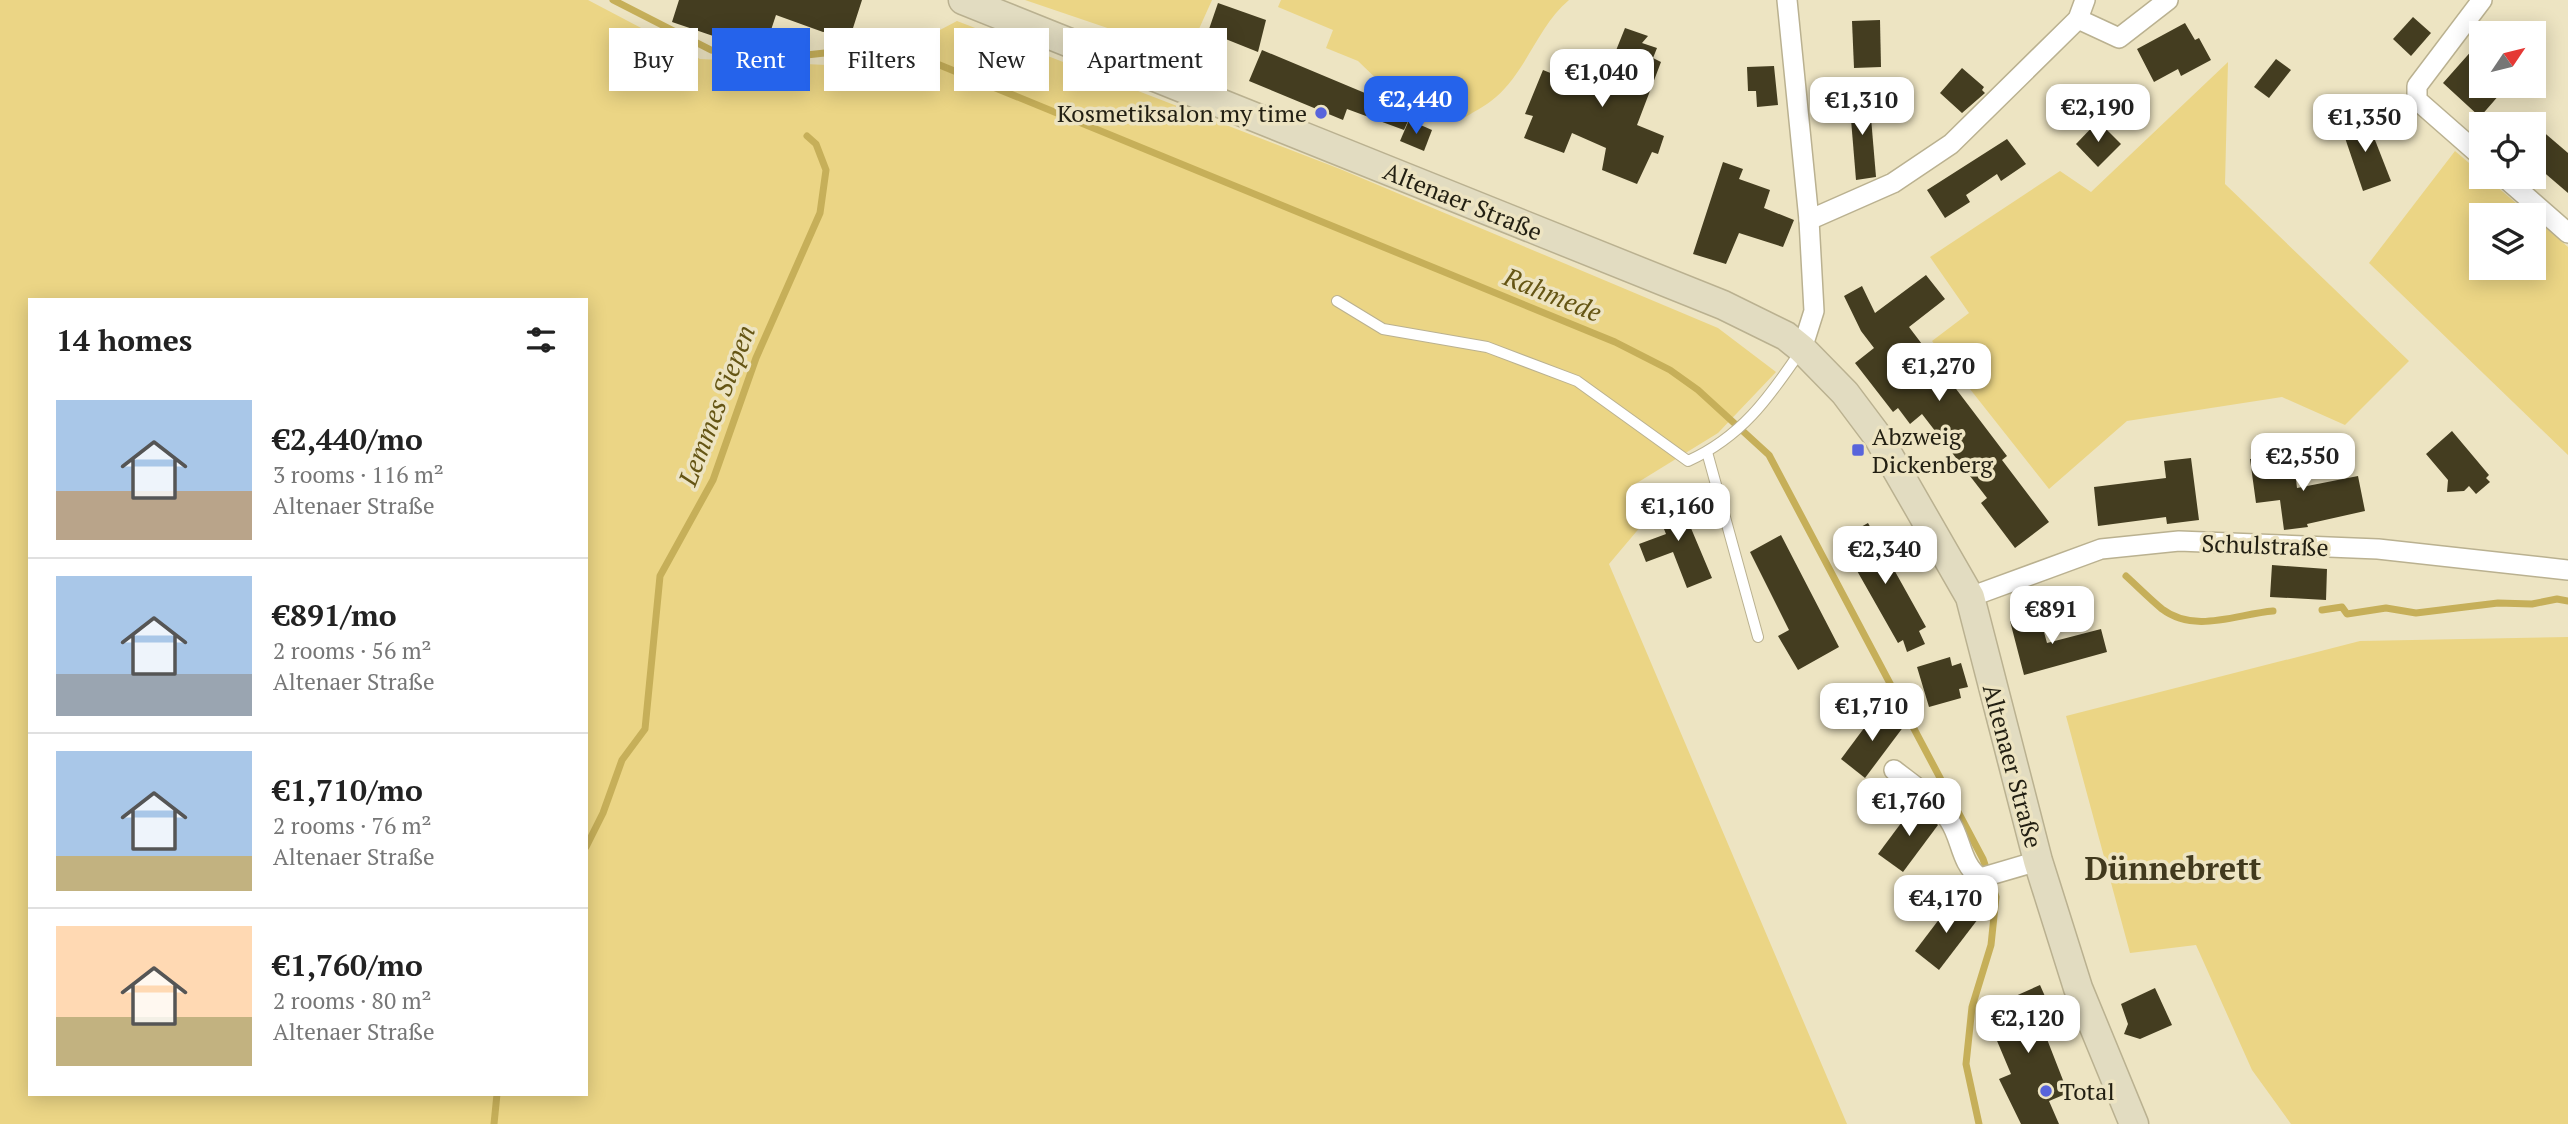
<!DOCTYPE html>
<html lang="en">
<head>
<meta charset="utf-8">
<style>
  body { margin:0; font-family:"PT Serif",serif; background:#f2f2f2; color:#222; height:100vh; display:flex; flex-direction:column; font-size:26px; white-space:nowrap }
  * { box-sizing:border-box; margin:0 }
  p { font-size:23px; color:#767676 }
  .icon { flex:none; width:38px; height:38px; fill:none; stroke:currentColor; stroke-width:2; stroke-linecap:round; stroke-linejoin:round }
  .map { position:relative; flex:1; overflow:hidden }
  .panel { position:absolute; left:28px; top:298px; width:560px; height:798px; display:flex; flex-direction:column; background:#fff; border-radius:0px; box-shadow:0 4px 18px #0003 }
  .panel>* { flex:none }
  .hud { position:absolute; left:609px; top:28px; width:665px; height:63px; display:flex; gap:14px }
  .needle { width:46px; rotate:55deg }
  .buttons { position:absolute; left:2469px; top:21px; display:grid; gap:14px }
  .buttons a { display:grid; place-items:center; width:77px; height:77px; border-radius:0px; background:#fff; box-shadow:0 4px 18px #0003; font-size:35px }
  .price { position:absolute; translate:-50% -60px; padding:0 16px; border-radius:14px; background:#fff; color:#222; font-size:23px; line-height:46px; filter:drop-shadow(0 2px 4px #0008) }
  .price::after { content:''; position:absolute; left:50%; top:42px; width:21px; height:16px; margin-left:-10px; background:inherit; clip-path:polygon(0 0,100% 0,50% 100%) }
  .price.on { background:#2563eb; color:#fff }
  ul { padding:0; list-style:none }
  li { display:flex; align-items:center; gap:21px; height:175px; padding:0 28px }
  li+li { border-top:2px solid #e0e0e0 }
  li span { display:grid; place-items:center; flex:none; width:196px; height:140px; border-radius:0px; color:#555 }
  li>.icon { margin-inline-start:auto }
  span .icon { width:84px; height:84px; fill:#fffc; stroke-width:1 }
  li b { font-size:30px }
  h2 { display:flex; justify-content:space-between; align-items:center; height:84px; padding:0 28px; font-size:30px }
  .tag { padding:0 24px; border-radius:0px; background:#fff; box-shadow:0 4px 18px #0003; font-size:24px; line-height:63px }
  .tag.on { background:#2563eb; color:#fff }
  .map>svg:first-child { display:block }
  .green { fill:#ebd585; fill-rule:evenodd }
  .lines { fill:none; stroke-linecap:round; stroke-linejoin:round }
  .stream { stroke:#c6af59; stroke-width:7 }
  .building { fill:#443d20 }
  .service-casing { stroke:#bab190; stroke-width:12 }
  .minor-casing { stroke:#bab190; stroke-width:22 }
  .secondary-casing { stroke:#bab190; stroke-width:31 }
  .service { stroke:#fff; stroke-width:10 }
  .minor { stroke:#fff; stroke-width:19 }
  .secondary { stroke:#e2dcc1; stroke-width:28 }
  .poi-dot { fill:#5864db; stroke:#ede4c2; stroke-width:2.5 }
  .labels { text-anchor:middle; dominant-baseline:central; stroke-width:7; stroke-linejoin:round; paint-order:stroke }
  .poi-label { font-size:24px; fill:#221f12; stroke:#ede4c2; text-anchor:start }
  .street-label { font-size:24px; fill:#221f12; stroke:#ede4c2 }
  .water-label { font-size:26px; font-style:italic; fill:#655514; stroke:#ede4c2 }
  .district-label { font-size:32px; font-weight:bold; fill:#41391d; stroke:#ede4c2 }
</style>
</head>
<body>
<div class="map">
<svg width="2568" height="1124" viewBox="0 0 2568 1124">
  <rect width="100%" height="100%" fill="#ede4c2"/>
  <g class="green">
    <path d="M0,0H588L700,59L870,67L957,21L1340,169L1718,328L1776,372L1718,433L1632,486L1647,519L1609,564L1847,1124H0ZM30,299H586V1094H30Z"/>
    <path d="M1025,0H1212L1185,60L1131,36Z"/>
    <path d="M1281,0H1569C1538,26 1527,70 1496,97C1486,106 1471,113 1459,121L1387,89L1358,61L1326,48L1333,30L1278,7Z"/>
    <path d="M2228,62L2225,184L2409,361L2345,425L2282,397L2127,421L2049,489L1932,341L1969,313L1930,257L2060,171L2091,192Z"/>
    <path d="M2455,151L2530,215H2482V268H2534V218L2568,247V455L2369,263Z"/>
    <path d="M2568,637V1124H2291L2252,1070L2196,945L2130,953L2066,716L2360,641Z"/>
  </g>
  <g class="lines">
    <g class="stream">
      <path d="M613,0L711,50L770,59L843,51L925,59L1615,342L1670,370L1698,390L1769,455L1983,859L1996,897L1991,945L1972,1007L1966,1064L1979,1124"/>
      <path d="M2126,576C2138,587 2150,599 2162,609C2195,634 2237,614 2273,611"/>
      <path d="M2322,610L2342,607L2347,614L2386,608L2416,613L2498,603L2532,604L2557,599L2568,601"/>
      <path d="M586,847L603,813L622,760L645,729L660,576L713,480L756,358L820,213L826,170L816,144L807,136"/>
      <path d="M494,1124L497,1094"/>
    </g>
  </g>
  <g class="building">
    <path d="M679,0H862L853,28L823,32L776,15L769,36L761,33L757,44L725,40L672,22Z"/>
    <path d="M1218,3L1266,20L1258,52L1208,32Z"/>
    <path d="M2413,17L2431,33L2411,56L2393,39Z"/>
    <path d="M1880,20L1881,67L1854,68L1852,21Z"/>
    <path d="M2185,23L2195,40L2199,38L2211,60L2181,76L2178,69L2154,82L2137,49Z"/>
    <path d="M1625,28L1648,36L1642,43L1657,48L1653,58L1661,62L1637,125L1664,136L1658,154L1652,152L1637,184L1602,170L1606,148L1572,133L1564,153L1524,138L1533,116L1525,114L1543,70L1588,88L1595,69L1607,73Z"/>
    <path d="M2482,39V86H2507L2480,117L2443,83Z"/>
    <path d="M1262,50L1384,101L1385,98L1412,112L1404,130L1347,109L1343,120L1249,81Z"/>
    <path d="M2276,59L2291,70L2269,98L2254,87Z"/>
    <path d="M1774,66L1778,105L1757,107L1756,91H1748L1747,67Z"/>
    <path d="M1962,68L1984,87L1982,90L1985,93L1962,113L1940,93Z"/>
    <path d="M1869,94L1876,177L1856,180L1849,95Z"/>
    <path d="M2366,117L2391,181L2363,191L2341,126Z"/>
    <path d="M1409,120L1432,130L1424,151L1400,141Z"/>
    <path d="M2098,121L2121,144L2098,167L2076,144Z"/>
    <path d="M2534,124L2568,153V193L2534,164Z"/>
    <path d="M2007,139L2026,164L2001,181L1997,174L1966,195L1970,202L1945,218L1927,190Z"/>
    <path d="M1723,162L1743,169L1739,179L1770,190L1764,208L1794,220L1783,247L1739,233L1726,264L1693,254Z"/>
    <path d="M1926,275L1945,299L1909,327L2007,456L2002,460L2049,522L2015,548L1981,503L1987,498L1922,414L1910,424L1898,408L1893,412L1855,363L1874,348L1861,331L1844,296L1862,286L1875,313Z"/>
    <path d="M2452,431L2489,475L2486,478L2490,482L2476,494L2469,486L2464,491L2447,492L2448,480L2426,454Z"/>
    <path d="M2293,454L2297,488L2358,476L2365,511L2307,524L2308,527L2284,530L2280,500L2256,503L2250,459Z"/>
    <path d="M2191,458L2199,520L2167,524L2166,517L2098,526L2094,487L2166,478L2164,461Z"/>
    <path d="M1677,495L1712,578L1687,588L1673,552L1646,562L1639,544L1666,534L1654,504Z"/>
    <path d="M1868,523L1926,627L1919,631L1925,644L1907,652L1903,640L1898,643L1839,539Z"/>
    <path d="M1781,535L1839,647L1798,670L1778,636L1789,630L1750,552Z"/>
    <path d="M2272,565L2327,569L2326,600L2270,597Z"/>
    <path d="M2039,614L2047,643L2101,629L2107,652L2024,675L2010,621Z"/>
    <path d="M1950,657L1952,666L1961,663L1968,687L1959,689L1961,698L1929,707L1917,667Z"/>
    <path d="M1879,708L1904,726L1865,778L1841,759Z"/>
    <path d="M1916,803L1938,825L1903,872L1878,854Z"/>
    <path d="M1953,901L1978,919L1939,970L1915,951Z"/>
    <path d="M2040,985L2059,1028L2045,1034L2068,1093L2049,1101L2059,1124H2021L1999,1079L2011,1074L1984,1010Z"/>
    <path d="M2155,988L2172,1025L2140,1039L2124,1034L2128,1024L2121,1004Z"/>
  </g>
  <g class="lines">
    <g class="service-casing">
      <g id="service">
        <path d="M1337,301L1383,329L1487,347L1577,381L1688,461C1741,437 1768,399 1800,352"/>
        <path d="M1707,452L1758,637"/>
      </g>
    </g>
    <g class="minor-casing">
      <g id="minor">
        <path d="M1787,0L1809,220L1814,311L1802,349"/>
        <path d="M2078,19L2119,38L2168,0"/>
        <path d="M2482,157L2417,100V86L2482,0"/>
        <path d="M2504,177L2568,233"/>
        <path d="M1809,220L1893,183L1951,144L2078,19L2085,0"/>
        <path d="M1970,597L2101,549L2179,541L2378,549L2568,570"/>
        <path d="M1894,770C1913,785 1935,799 1949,820C1962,839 1960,863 1980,878L2038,861"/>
      </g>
    </g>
    <g class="secondary-casing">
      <path id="secondary" d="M963,0L1723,305L1786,336L1802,349L1845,393L1878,437L1970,597L2038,861L2078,988L2134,1124"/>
    </g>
    <use href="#service" class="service"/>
    <use href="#minor" class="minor"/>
    <use href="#secondary" class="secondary"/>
  </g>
  <g class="poi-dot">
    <circle cx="1321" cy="113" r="7"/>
    <rect x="1851" y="443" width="14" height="14" rx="3.5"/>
    <circle cx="2046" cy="1091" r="7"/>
  </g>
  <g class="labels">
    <g class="poi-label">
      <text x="1307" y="113" text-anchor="end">Kosmetiksalon my time</text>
      <text x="1872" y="436">Abzweig<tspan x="1872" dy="28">Dickenberg</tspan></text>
      <text x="2060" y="1091">Total</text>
    </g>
    <g class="street-label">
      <text transform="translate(1463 201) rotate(22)">Altenaer Straße</text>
      <text transform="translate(2265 545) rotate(2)">Schulstraße</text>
      <text transform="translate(2013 766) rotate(75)">Altenaer Straße</text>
    </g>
    <g class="water-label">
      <text transform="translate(1553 294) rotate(22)">Rahmede</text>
      <text transform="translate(716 405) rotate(-69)">Lemmes Siepen</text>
    </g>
    <g class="district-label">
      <text x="2173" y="868">Dünnebrett</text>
    </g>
  </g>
</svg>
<div class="buttons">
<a><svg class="needle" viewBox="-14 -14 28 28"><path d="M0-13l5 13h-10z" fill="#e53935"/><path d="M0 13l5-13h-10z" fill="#767676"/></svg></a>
<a><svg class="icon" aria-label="locate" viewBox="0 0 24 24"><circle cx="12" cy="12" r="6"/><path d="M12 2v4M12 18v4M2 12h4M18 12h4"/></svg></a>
<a><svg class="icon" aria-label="layers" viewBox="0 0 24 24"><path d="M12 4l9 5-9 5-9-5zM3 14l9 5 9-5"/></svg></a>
</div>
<b class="price" style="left:1602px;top:109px">€1,040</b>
<b class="price on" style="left:1416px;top:136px">€2,440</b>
<b class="price" style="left:1862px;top:137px">€1,310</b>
<b class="price" style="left:2098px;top:144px">€2,190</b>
<b class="price" style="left:2365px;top:154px">€1,350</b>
<b class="price" style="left:1939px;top:403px">€1,270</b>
<b class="price" style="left:2303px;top:493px">€2,550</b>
<b class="price" style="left:1678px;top:543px">€1,160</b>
<b class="price" style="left:1885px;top:586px">€2,340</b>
<b class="price" style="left:2052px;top:646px">€891</b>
<b class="price" style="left:1872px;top:743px">€1,710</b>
<b class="price" style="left:1909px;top:838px">€1,760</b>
<b class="price" style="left:1946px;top:935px">€4,170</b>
<b class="price" style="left:2028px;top:1055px">€2,120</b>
<div class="hud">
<a class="tag">Buy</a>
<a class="tag on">Rent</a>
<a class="tag">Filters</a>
<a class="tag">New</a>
<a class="tag">Apartment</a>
</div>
<section class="panel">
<h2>14 homes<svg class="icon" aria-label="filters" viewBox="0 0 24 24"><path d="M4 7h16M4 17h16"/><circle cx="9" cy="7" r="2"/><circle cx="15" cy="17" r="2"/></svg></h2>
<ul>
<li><span style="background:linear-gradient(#a9c7e8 65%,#b9a48a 0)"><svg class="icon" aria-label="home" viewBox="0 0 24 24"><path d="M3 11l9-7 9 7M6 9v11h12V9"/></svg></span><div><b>€2,440/mo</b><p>3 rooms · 116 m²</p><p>Altenaer Straße</p></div></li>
<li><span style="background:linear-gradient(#a9c7e8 70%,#9aa5b1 0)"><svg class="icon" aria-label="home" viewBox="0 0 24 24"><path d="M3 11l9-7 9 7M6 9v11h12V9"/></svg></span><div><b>€891/mo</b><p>2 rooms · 56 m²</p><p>Altenaer Straße</p></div></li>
<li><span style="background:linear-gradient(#a9c7e8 75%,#c2b280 0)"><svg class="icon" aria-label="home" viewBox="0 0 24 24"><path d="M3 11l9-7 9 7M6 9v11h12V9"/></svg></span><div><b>€1,710/mo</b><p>2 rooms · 76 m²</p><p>Altenaer Straße</p></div></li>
<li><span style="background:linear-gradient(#ffd9b3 65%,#c2b280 0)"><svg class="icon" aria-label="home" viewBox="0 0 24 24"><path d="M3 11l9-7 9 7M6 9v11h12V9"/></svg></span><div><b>€1,760/mo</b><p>2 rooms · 80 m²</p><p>Altenaer Straße</p></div></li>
</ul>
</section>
</div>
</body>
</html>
